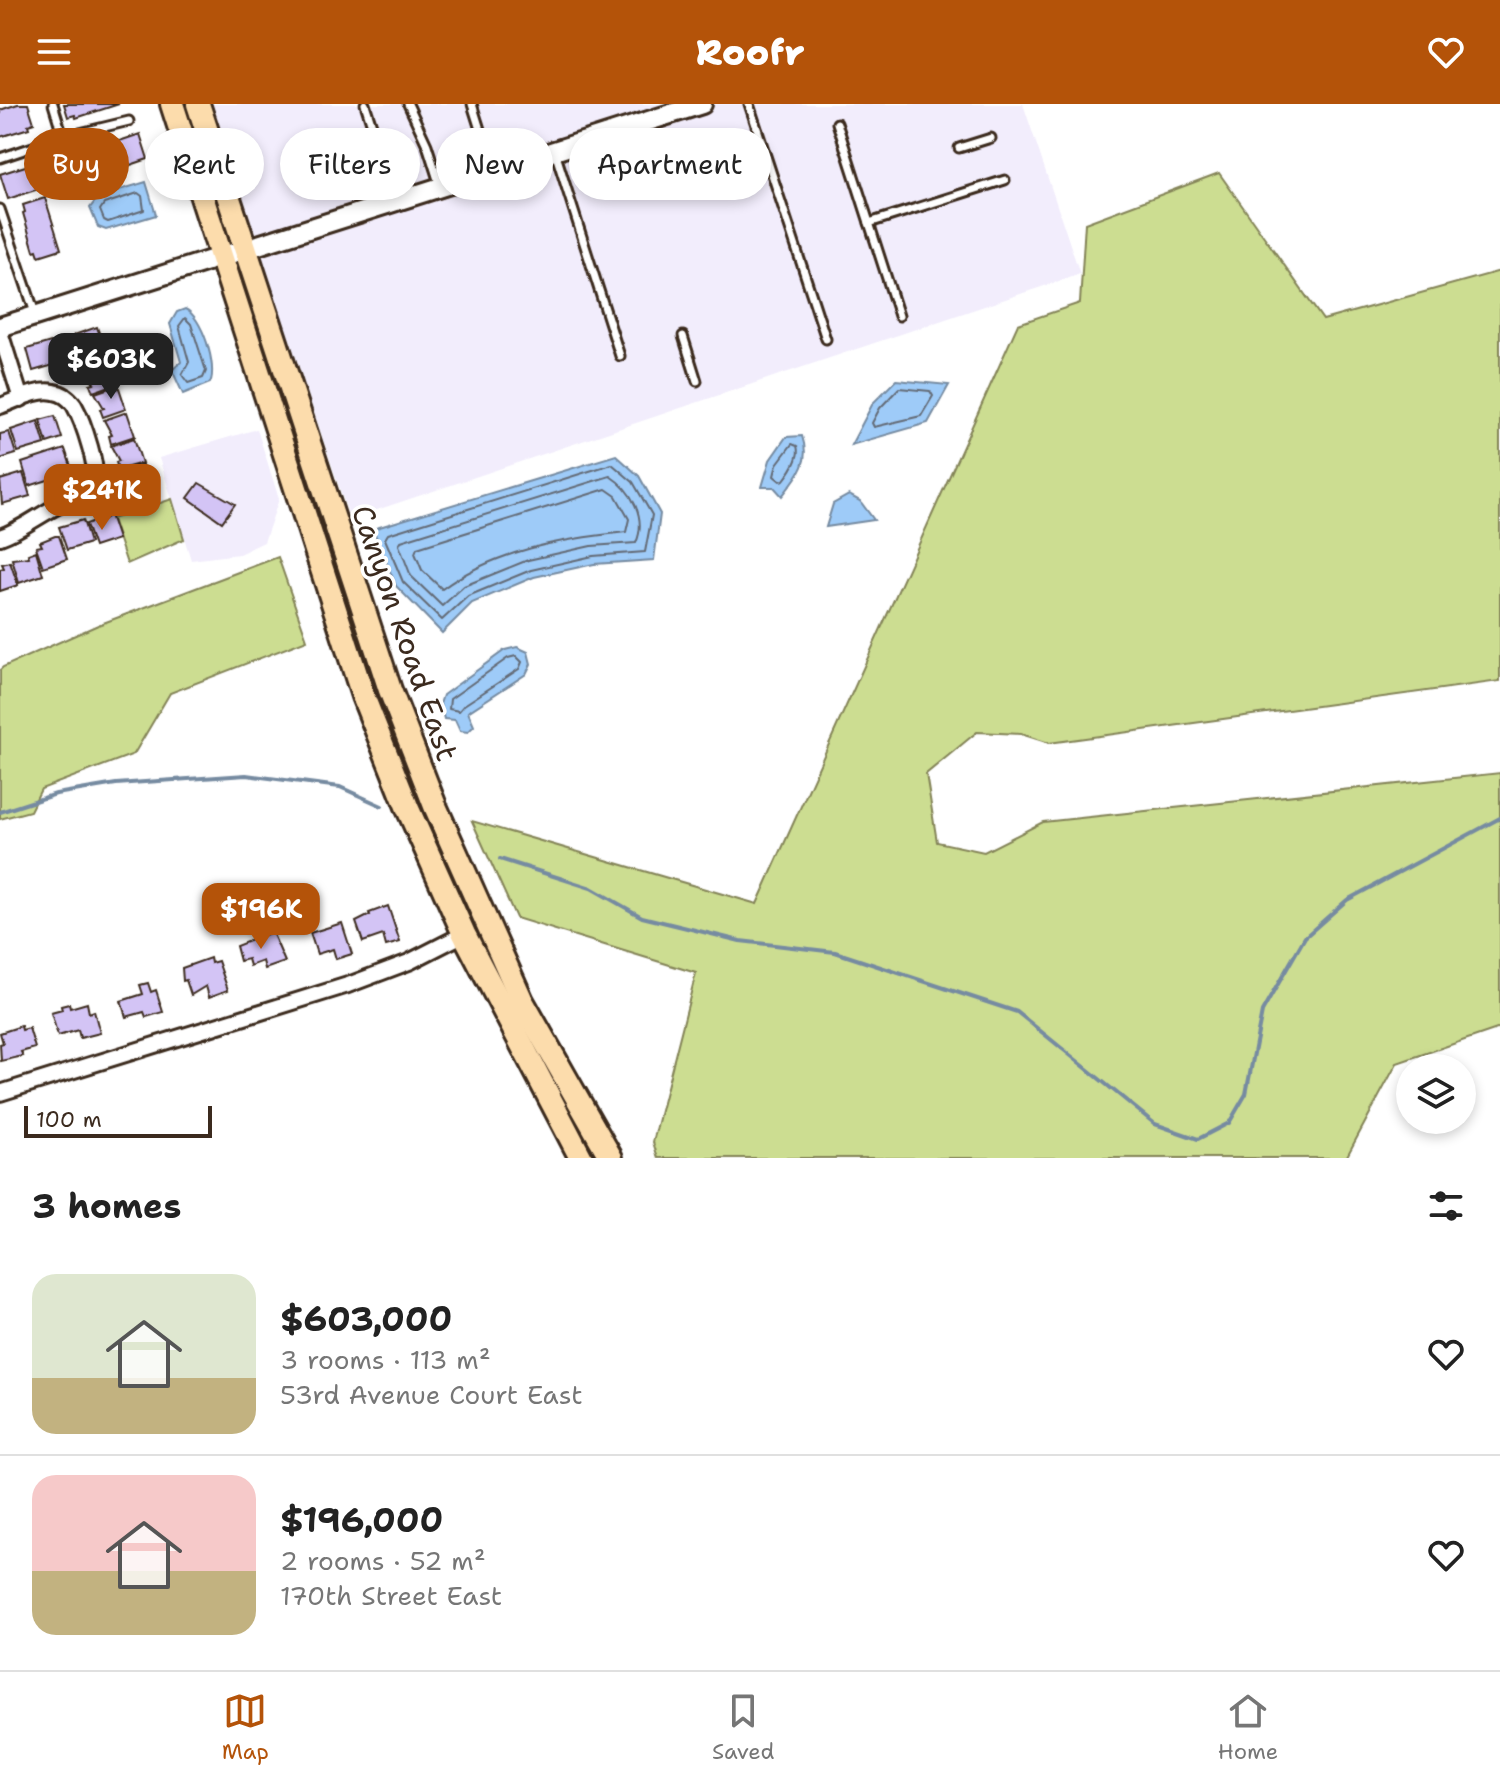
<!DOCTYPE html>
<html lang="en">
<head>
<meta charset="utf-8">
<style>
  body { margin:0; font-family:"Shantell Sans",sans-serif; background:#f2f2f2; color:#222; height:100vh; display:flex; flex-direction:column; font-size:30px; white-space:nowrap }
  * { box-sizing:border-box; margin:0 }
  p { font-size:26px; color:#767676 }
  .icon { flex:none; width:44px; height:44px; fill:none; stroke:currentColor; stroke-width:2; stroke-linecap:round; stroke-linejoin:round }
  .map { position:relative; height:1054px; overflow:hidden }
  .sheet { display:flex; flex-direction:column; background:#fff; flex:1 }
  .sheet>* { flex:none }
  .banner { position:absolute; left:24px; top:24px; width:800px; height:72px; display:flex; gap:16px }
  .buttons { position:absolute; left:1396px; top:950px; display:grid; gap:16px }
  .buttons a { display:grid; place-items:center; width:80px; height:80px; border-radius:50%; background:#fff; box-shadow:0 4px 12px #0003; font-size:40px }
  .scale { position:absolute; left:24px; bottom:20px; width:188px; box-sizing:border-box; padding-left:8px; border:4px solid #3b2a1e; border-top:0; font-size:22px; line-height:28px; white-space:nowrap; color:#3b2a1e; -webkit-text-stroke:6px #fff; paint-order:stroke }
  .price { position:absolute; translate:-50% -68px; padding:0 18px; border-radius:16px; background:#b45309; color:#fff; font-size:26px; line-height:52px; filter:drop-shadow(0 2px 4px #0008) }
  .price::after { content:''; position:absolute; left:50%; top:48px; width:24px; height:18px; margin-left:-12px; background:inherit; clip-path:polygon(0 0,100% 0,50% 100%) }
  .price.current { background:#222; color:#fff }
  ul { padding:0; list-style:none }
  li { display:flex; align-items:center; gap:24px; height:200px; padding:0 32px }
  li+li { border-top:2px solid #e0e0e0 }
  li span { display:grid; place-items:center; flex:none; width:224px; height:160px; border-radius:24px; color:#555 }
  li>.icon { margin-inline-start:auto }
  span .icon { width:96px; height:96px; fill:#fffc; stroke-width:1 }
  li b { font-size:34px }
  h2 { display:flex; justify-content:space-between; align-items:center; height:96px; padding:0 32px; font-size:34px }
  .tag { padding:0 28px; border-radius:36px; background:#fff; box-shadow:0 4px 12px #0003; font-size:28px; line-height:72px }
  .tag.current { background:#b45309; color:#fff }
  header { display:flex; justify-content:space-between; align-items:center; height:104px; padding:0 32px; background:#b45309; color:#fff; font-size:36px; font-weight:800 }
  .tabs { display:flex; justify-content:space-around; align-items:center; height:112px; border-top:2px solid #e0e0e0; background:#fff; font-size:22px; color:#767676 }
  .tabs a { display:grid; justify-items:center; gap:4px }
  .tabs .current { color:#b45309 }
  .map>svg:first-child { display:block }
  .built { fill:#f2edfc }
  .green { fill:#ccdd91; stroke:#848458; stroke-width:2 }
  .water { fill:#9ecbf8; stroke:#768ba1; stroke-width:2 }
  .lines { fill:none; stroke-linecap:round; stroke-linejoin:round }
  .shore { stroke:#636a75; stroke-width:2 }
  .stream { stroke:#768ba1; stroke-width:4 }
  .building { fill:#d3c4f5; stroke:#3b2a1e; stroke-width:2 }
  .service-casing { stroke:#3b2a1e; stroke-width:13 }
  .minor-casing { stroke:#3b2a1e; stroke-width:20 }
  .tertiary-casing { stroke:#3b2a1e; stroke-width:24 }
  .primary-casing { stroke:#3b2a1e; stroke-width:28 }
  .service { stroke:#fff; stroke-width:7 }
  .minor { stroke:#fff; stroke-width:14 }
  .tertiary { stroke:#fff; stroke-width:18 }
  .primary { stroke:#fcdcac; stroke-width:22 }
  .labels { text-anchor:middle; dominant-baseline:central; stroke-width:7; stroke-linejoin:round; paint-order:stroke }
  .street-label { font-size:30px; fill:#3b2a1e; stroke:#fff }
</style>
</head>
<body>
<header><svg class="icon" aria-label="menu" viewBox="0 0 24 24"><path d="M4 6h16M4 12h16M4 18h16"/></svg>Roofr<svg class="icon" aria-label="heart" viewBox="0 0 24 24"><path d="M12 20l-8-8c-3-5 5-10 8-4 3-6 11-1 8 4z"/></svg></header>
<div class="map">
<svg width="1500" height="1054" viewBox="0 0 1500 1054">
  <rect width="100%" height="100%" fill="#fff"/>
  <filter id="ink" filterUnits="userSpaceOnUse"><feTurbulence type="fractalNoise" baseFrequency=".0125" numOctaves="2"/><feDisplacementMap in="SourceGraphic" scale="16" xChannelSelector="R" yChannelSelector="G"/><feConvolveMatrix kernelMatrix="1 2 1 2 8 2 1 2 1" color-interpolation-filters="sRGB"/></filter>
  <g filter="url(#ink)">
    <g class="built">
      <path d="M210,0H1023L1080,170L350,415Z"/>
      <path d="M257,325L279,395L264,438L239,450L191,456L159,354Z"/>
    </g>
    <g class="green">
      <path d="M1219,69L1323,216L1500,167V577L1049,639L1021,630L977,628L926,670L937,738L984,748L1043,718L1500,669V924L1397,959L1346,1054H658L653,1038L696,869L516,814L472,717L757,800L1018,220L1080,199L1085,119Z"/>
      <path d="M172,395L184,435L127,460L112,415Z"/>
      <path d="M278,453L307,536L170,589L134,650L41,685L30,707L0,715V566L3,563L98,521Z"/>
    </g>
    <g class="water">
      <path d="M146,78L156,111L106,126L98,123L90,104L99,92Z"/>
      <path d="M185,205C202,212 218,263 210,279L183,290L172,266L181,258L170,220L177,208Z"/>
      <path d="M896,276L949,281L928,319L851,341L873,299Z"/>
      <path d="M802,332C811,358 798,372 782,392L774,383H762L770,356L786,333Z"/>
      <path d="M616,351L639,372L660,410L654,456L594,460L534,473L472,499L442,529L396,482L373,425Z"/>
      <path d="M849,391L860,397L874,416L826,423L833,400Z"/>
      <path d="M517,543L528,548L531,560L526,570L468,608L474,622L468,628L460,627L455,616L444,615L440,600L443,591L505,546Z"/>
    </g>
    <g class="lines">
      <g class="shore">
        <path d="M138,89L142,92L144,106L108,118L104,116L100,106L104,100Z"/>
        <path d="M185,214L191,220L206,267L203,274L188,279L182,271L189,258L179,222Z"/>
        <path d="M899,284L930,287L933,292L921,312L874,323L872,319L880,304Z"/>
        <path d="M792,340L797,342C801,353 791,367 784,376L780,377L774,372L777,360Z"/>
        <path d="M612,360L633,378L652,411L645,448L593,452L531,466L468,492L442,516L403,478L385,435L388,430Z"/>
        <path d="M610,372C632,386 647,414 636,439L591,442L528,456L464,482L442,502L411,472L399,441L401,437Z"/>
        <path d="M606,385L616,392L629,415L626,428C562,435 495,446 442,485L422,466L415,449L417,444Z"/>
        <path d="M516,552L522,558L519,565L464,601L459,607L449,605L450,595L508,554Z"/>
      </g>
      <g class="stream">
        <path d="M0,708L56,690L116,680L246,671L340,683L382,702"/>
        <path d="M500,755L591,784L642,813L740,837L835,848L1017,908L1155,1020L1198,1035L1229,1019L1246,990L1262,908L1305,833L1347,796L1500,714"/>
      </g>
    </g>
    <g class="building">
      <path d="M18,0H28L34,19L28,21L29,24L0,33V6Z"/>
      <path d="M64,0H119L76,14L75,11L68,13Z"/>
      <path d="M140,30L148,55L92,74L84,49Z"/>
      <path d="M73,47L81,71L8,95L0,70Z"/>
      <path d="M45,94L61,145L39,152L37,146L34,147L23,109L25,108L23,101Z"/>
      <path d="M97,223L105,246L82,254L79,246L82,245L74,231Z"/>
      <path d="M51,238L57,260L33,267L27,245Z"/>
      <path d="M108,256L116,280L93,288L90,280L94,279L85,264Z"/>
      <path d="M118,281L126,305L103,313L100,305L104,304L95,289Z"/>
      <path d="M127,308L135,332L111,340L109,332L112,331L104,316Z"/>
      <path d="M55,312L62,334L47,339L40,316Z"/>
      <path d="M38,317L45,340L18,348L11,326Z"/>
      <path d="M9,328L16,350L0,355V330Z"/>
      <path d="M134,334L142,359L118,366L116,358L119,357L111,342Z"/>
      <path d="M65,345L73,368L29,382L22,359Z"/>
      <path d="M142,360L150,384L127,392L124,374L121,375L119,368Z"/>
      <path d="M23,369L30,392L2,400L0,376Z"/>
      <path d="M199,379L235,400L222,418L188,394Z"/>
      <path d="M150,387L154,399L133,407L127,395Z"/>
      <path d="M110,411L118,435L94,443L86,420L94,417L95,421Z"/>
      <path d="M83,416L90,439L67,446L59,423Z"/>
      <path d="M55,432H59L67,455L43,463L36,443L42,442L40,438Z"/>
      <path d="M36,447L43,471L19,479L12,455L29,453L28,450Z"/>
      <path d="M10,458L18,481L0,487V465L4,464L2,460Z"/>
      <path d="M388,802L400,838L386,842L383,831L363,838L356,818L370,811L369,809Z"/>
      <path d="M342,819L352,850L336,855L333,845L317,850L310,829Z"/>
      <path d="M272,828L285,858L265,865L263,857L250,862L248,855L240,857L236,842Z"/>
      <path d="M210,854L211,859L218,857L228,886L209,893L206,882L191,891L186,876L183,877L182,864Z"/>
      <path d="M148,879L151,888L156,886L163,908L146,913L144,908L126,913L121,897L143,890L140,881Z"/>
      <path d="M87,899L89,909L94,907L100,929L80,934L78,926L58,932L51,909L62,906L61,902L69,900L70,904Z"/>
      <path d="M21,922L22,926L29,924L35,944L21,948L23,952L1,957L0,940L3,939L0,929Z"/>
    </g>
    <g class="lines">
      <g class="service-casing">
        <g id="service">
          <path d="M53,0L63,33"/>
          <path d="M365,0L396,96"/>
          <path d="M408,0L427,41L440,82"/>
          <path d="M472,0L492,64"/>
          <path d="M749,0L826,235"/>
          <path d="M837,19L899,212"/>
          <path d="M959,44L991,34"/>
          <path d="M555,48L620,252"/>
          <path d="M0,54L63,33L129,17"/>
          <path d="M0,105L35,209"/>
          <path d="M869,119L1005,76"/>
          <path d="M683,232L697,277"/>
        </g>
      </g>
      <g class="minor-casing">
        <g id="minor">
          <path d="M0,228L21,295"/>
          <path d="M0,302C15,297 38,284 54,288C62,289 69,294 74,301C82,315 102,370 93,384C88,392 74,395 66,398C42,408 24,425 0,433"/>
          <path d="M0,989L348,881L409,858L464,830"/>
        </g>
      </g>
      <g class="tertiary-casing">
        <path id="tertiary" d="M0,223L702,0"/>
      </g>
      <g class="primary-casing">
        <g id="primary">
          <path d="M172,0L363,592L408,705L464,830L581,1054"/>
          <path d="M198,0L390,586L435,702L522,897L611,1054"/>
        </g>
      </g>
      <use href="#service" class="service"/>
      <use href="#minor" class="minor"/>
      <use href="#tertiary" class="tertiary"/>
      <use href="#primary" class="primary"/>
    </g>
  </g>
  <g class="labels">
    <g class="street-label">
      <text transform="translate(405 529) rotate(71)">Canyon Road East</text>
    </g>
  </g>
</svg>
<div class="buttons">
<a><svg class="icon" aria-label="layers" viewBox="0 0 24 24"><path d="M12 4l9 5-9 5-9-5zM3 14l9 5 9-5"/></svg></a>
</div>
<div class="scale">100 m</div>
<b class="price current" style="left:111px;top:297px">$603K</b>
<b class="price" style="left:102px;top:428px">$241K</b>
<b class="price" style="left:261px;top:847px">$196K</b>
<div class="banner">
<a class="tag current">Buy</a>
<a class="tag">Rent</a>
<a class="tag">Filters</a>
<a class="tag">New</a>
<a class="tag">Apartment</a>
</div>
</div>
<section class="sheet">
<h2>3 homes<svg class="icon" aria-label="filters" viewBox="0 0 24 24"><path d="M4 7h16M4 17h16"/><circle cx="9" cy="7" r="2"/><circle cx="15" cy="17" r="2"/></svg></h2>
<ul>
<li><span style="background:linear-gradient(#dfe7d0 65%,#c2b280 0)"><svg class="icon" aria-label="home" viewBox="0 0 24 24"><path d="M3 11l9-7 9 7M6 9v11h12V9"/></svg></span><div><b>$603,000</b><p>3 rooms · 113 m²</p><p>53rd Avenue Court East</p></div><svg class="icon" aria-label="heart" viewBox="0 0 24 24"><path d="M12 20l-8-8c-3-5 5-10 8-4 3-6 11-1 8 4z"/></svg></li>
<li><span style="background:linear-gradient(#f6c9c9 60%,#c2b280 0)"><svg class="icon" aria-label="home" viewBox="0 0 24 24"><path d="M3 11l9-7 9 7M6 9v11h12V9"/></svg></span><div><b>$196,000</b><p>2 rooms · 52 m²</p><p>170th Street East</p></div><svg class="icon" aria-label="heart" viewBox="0 0 24 24"><path d="M12 20l-8-8c-3-5 5-10 8-4 3-6 11-1 8 4z"/></svg></li>
</ul>
</section>
<nav class="tabs">
<a class="current"><svg class="icon" aria-label="map" viewBox="0 0 24 24"><path d="M3 6l6-2 6 2 6-2v14l-6 2-6-2-6 2zM9 4v14M15 6v14"/></svg>Map</a>
<a><svg class="icon" aria-label="saved" viewBox="0 0 24 24"><path d="M7 4h10v16l-5-4-5 4z"/></svg>Saved</a>
<a><svg class="icon" aria-label="home" viewBox="0 0 24 24"><path d="M3 11l9-7 9 7M6 9v11h12V9"/></svg>Home</a>
</nav>
</body>
</html>
